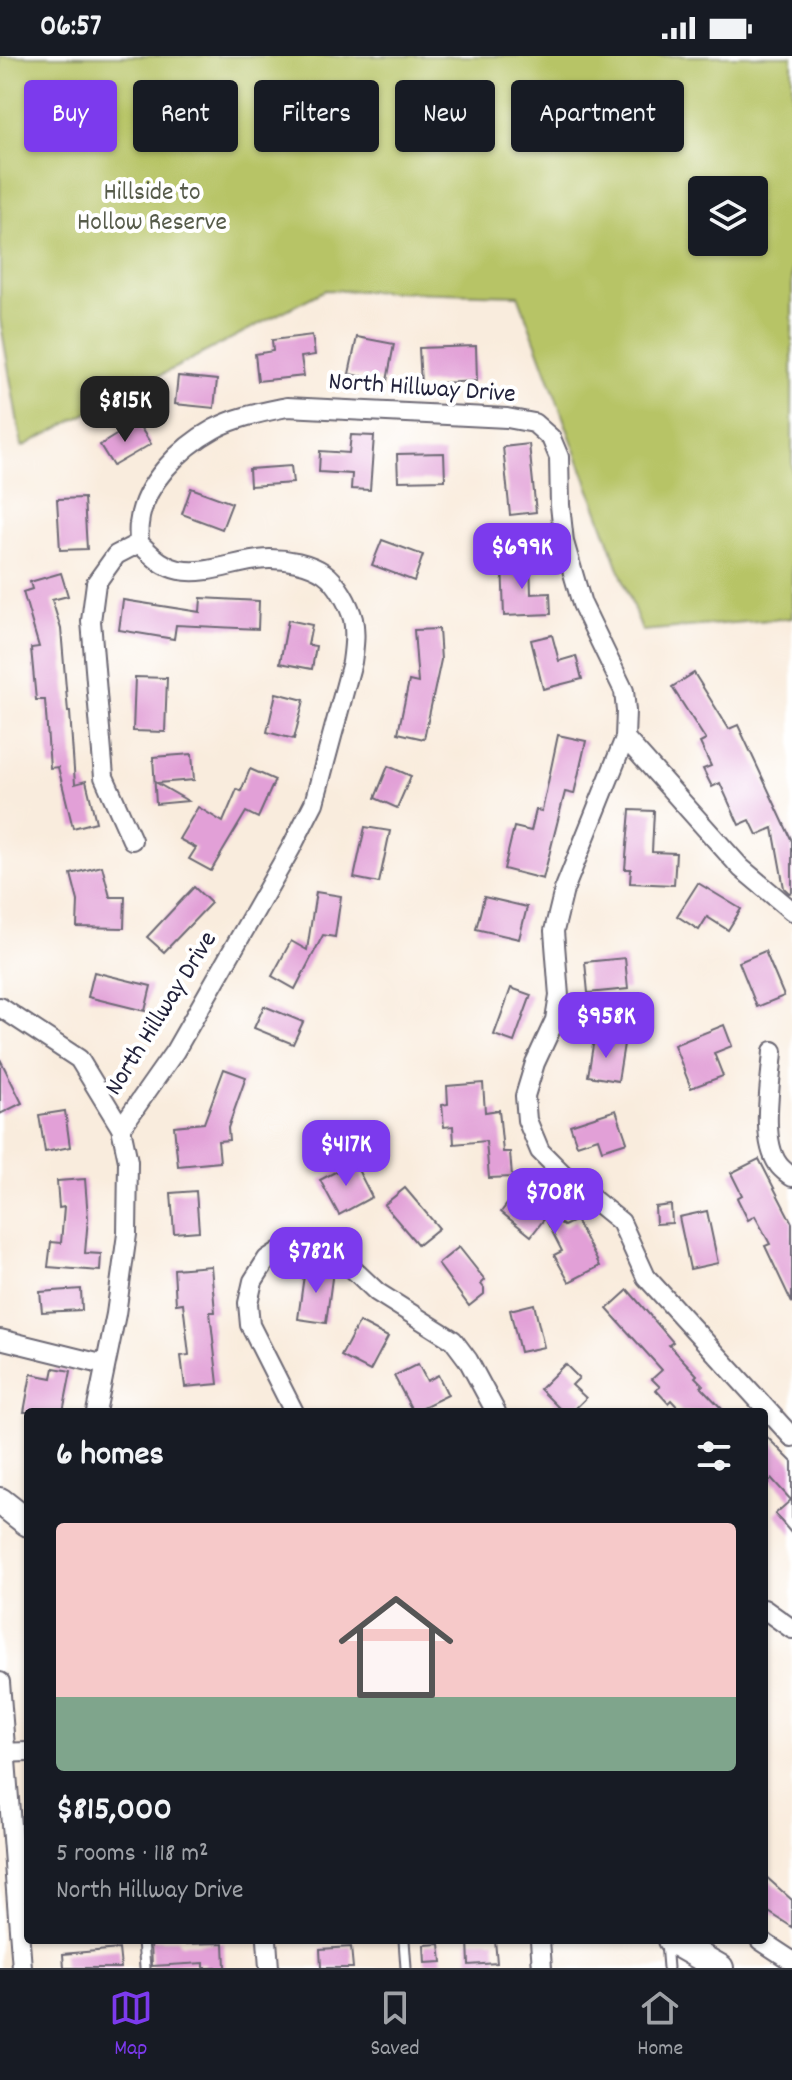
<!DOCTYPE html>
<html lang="en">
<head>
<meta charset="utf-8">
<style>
  body { margin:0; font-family:Dekko,sans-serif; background:#20242c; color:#f1f3f6; height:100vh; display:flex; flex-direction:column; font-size:30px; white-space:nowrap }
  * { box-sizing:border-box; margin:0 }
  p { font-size:26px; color:#9ea1a6 }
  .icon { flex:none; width:44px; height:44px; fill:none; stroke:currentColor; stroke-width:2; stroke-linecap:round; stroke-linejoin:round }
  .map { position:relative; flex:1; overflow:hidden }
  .details { position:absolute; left:24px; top:1352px; width:744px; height:536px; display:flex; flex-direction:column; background:#171b24; border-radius:8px; box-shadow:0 2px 6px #0004 }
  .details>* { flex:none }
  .banner { position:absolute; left:24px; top:24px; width:744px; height:72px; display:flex; gap:16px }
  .fabs { position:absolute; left:688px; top:120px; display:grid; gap:16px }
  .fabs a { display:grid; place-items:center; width:80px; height:80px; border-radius:8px; background:#171b24; box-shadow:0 2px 6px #0004; font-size:40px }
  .price { position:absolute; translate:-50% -68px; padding:0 18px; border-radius:16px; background:#7c3aed; color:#fff; font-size:26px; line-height:52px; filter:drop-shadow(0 2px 4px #0008) }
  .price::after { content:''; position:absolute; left:50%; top:48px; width:24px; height:18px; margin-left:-12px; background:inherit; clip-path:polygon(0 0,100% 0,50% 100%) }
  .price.active { background:#222; color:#fff }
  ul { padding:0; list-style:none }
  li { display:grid; align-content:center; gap:16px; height:424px; padding:0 32px }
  li span { display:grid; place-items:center; height:248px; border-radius:8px; color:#555 }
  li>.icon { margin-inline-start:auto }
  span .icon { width:144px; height:144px; fill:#fffc; stroke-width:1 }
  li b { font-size:34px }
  h2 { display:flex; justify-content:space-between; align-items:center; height:96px; padding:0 32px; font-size:34px }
  .pill { padding:0 28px; border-radius:8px; background:#171b24; box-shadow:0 2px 6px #0004; font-size:28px; line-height:72px }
  .pill.active { background:#7c3aed; color:#fff }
  .status { display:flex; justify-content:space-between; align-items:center; height:56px; padding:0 40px; background:#171b24; direction:ltr }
  .status svg { height:22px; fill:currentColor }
  .menu { display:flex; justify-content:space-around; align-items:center; height:112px; border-top:2px solid #363941; background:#171b24; font-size:22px; color:#9ea1a6 }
  .menu a { display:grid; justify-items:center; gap:4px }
  .menu .active { color:#7c3aed }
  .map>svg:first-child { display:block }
  .green { fill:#b7c466; stroke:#6c7350; stroke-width:2; fill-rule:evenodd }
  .building { fill:#e2a0d7 }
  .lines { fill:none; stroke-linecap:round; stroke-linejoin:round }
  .lane-casing { stroke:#6d6974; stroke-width:13 }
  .street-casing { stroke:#6d6974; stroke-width:22 }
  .secondary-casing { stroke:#6d6974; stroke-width:30 }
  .lane { stroke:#fff; stroke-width:9 }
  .street { stroke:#fff; stroke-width:18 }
  .secondary { stroke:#fff; stroke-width:26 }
  .labels { text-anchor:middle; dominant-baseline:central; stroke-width:8; stroke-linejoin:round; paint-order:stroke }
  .park-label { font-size:26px; fill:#565b4a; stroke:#fff }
  .street-label { font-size:26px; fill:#22223b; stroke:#fff }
</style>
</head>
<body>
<div class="status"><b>06:57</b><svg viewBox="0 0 49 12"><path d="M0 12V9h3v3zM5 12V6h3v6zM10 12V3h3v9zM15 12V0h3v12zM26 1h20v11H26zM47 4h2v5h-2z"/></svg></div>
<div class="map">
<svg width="792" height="1912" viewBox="0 0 792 1912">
  <rect width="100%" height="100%" fill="#fff"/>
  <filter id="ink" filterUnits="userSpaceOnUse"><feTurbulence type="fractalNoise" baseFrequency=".0125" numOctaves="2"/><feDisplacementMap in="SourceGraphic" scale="16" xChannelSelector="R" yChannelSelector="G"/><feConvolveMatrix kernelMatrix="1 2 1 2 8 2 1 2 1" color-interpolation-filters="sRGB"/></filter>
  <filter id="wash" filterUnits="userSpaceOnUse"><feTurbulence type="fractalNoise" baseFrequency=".006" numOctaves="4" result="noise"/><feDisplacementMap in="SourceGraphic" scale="32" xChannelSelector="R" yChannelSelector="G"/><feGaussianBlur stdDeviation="1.8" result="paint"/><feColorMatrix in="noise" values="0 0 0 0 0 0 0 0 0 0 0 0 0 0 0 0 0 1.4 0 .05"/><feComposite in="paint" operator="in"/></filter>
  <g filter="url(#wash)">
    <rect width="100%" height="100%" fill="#f9ecdd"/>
    <path class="green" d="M0,0H792V562L642,575L518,239L325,234L22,391L0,263ZM702,134H754V186H702Z"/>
    <g id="blocks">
      <g class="building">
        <path d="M312,279L315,299L301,301L304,320L258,325L255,298L273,295L272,284Z"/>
        <path d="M357,281L394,288L387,325L349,318Z"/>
        <path d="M476,290L477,325L421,328L419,292Z"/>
        <path d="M178,320L217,324L214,352L175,348Z"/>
        <path d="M137,366L151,388L113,410L100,389Z"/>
        <path d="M351,379L374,380L370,434L351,433L352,418L319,416L320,395L349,397Z"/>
        <path d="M529,388L536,456L510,459L503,391Z"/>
        <path d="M444,397L445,424L398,425L397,398Z"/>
        <path d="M291,410L293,427L250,430L249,413Z"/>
        <path d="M191,432L232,447L222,473L182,458Z"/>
        <path d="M84,442L87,493L60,494L57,443Z"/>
        <path d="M382,484L423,499L414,525L372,509Z"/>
        <path d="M530,503L531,538L550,537L551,558L504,560L502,504Z"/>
        <path d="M61,517L68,540L52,544L61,573L68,656H70L75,728L86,725L96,766L73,772L58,711L50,712L45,644H36L31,592L39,591L23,536L32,533L30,526Z"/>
        <path d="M201,542L259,545L258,573L176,569L174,583L119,574L123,544L200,556Z"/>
        <path d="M288,564L312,569L308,589L316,590L312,613L280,607Z"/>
        <path d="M439,573L441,604L424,683L398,677L409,625L418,627L414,574Z"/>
        <path d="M552,579L559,605L576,600L582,623L543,633L531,584Z"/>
        <path d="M694,617L729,673L738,669L792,785V836L789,837L784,832L773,772L757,779L750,764L739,769L720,727L712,731L703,713L711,710L700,687L706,684L672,631Z"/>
        <path d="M135,621L167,622L165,676L133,675Z"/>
        <path d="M276,637L304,644L294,683L267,676Z"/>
        <path d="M558,679L586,685L574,738L565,736L543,823L504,813L514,771L531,775L536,754L542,755Z"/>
        <path d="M192,698L194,724L157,727L188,745L156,748L153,701Z"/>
        <path d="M388,710L411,720L397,752L375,742Z"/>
        <path d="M250,713L275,724L258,762L246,756L211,815L189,803L196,792L179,783L198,751L223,766L237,733L241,735Z"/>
        <path d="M630,754L654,755L652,796L676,797L674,829L630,827L631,813H625Z"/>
        <path d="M365,771L390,775L379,827L354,822Z"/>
        <path d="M102,810L110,841H125L124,872L77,871L78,845L71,818Z"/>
        <path d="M698,827L741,853L728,874L707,861L699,874L677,860Z"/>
        <path d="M194,831L211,847L164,896L147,881Z"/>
        <path d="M316,836L341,840L335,881L323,879L295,933L272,920L291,885L307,894Z"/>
        <path d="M484,841L527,851L519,883L476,873Z"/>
        <path d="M765,895L784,940L757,951L739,906Z"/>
        <path d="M625,902L628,933L588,937L585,906Z"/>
        <path d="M94,916L151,930L145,955L88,941Z"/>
        <path d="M511,932L531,939L514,986L494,979Z"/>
        <path d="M264,950L303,966L293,988L254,972Z"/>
        <path d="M724,969L732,990L714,997L723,1020L691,1032L674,989Z"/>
        <path d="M594,983L624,988L618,1025L588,1020Z"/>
        <path d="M0,1003L22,1047L0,1058Z"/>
        <path d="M224,1013L246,1021L228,1072L229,1084L218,1085L220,1106L178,1110L174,1070L204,1067Z"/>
        <path d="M483,1027L485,1056L499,1054L503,1096H510L512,1121L489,1122L486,1085L454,1088L453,1070L444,1071L442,1049L448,1048L447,1030Z"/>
        <path d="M616,1054L627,1086L602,1094L598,1082L577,1089L570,1069Z"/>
        <path d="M65,1055L70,1091L45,1096L39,1059Z"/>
        <path d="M759,1103L792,1167V1247L765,1190L770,1188L755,1160L748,1164L737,1142L742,1139L731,1117Z"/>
        <path d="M354,1106L372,1141L339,1159L320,1124Z"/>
        <path d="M85,1123L88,1162L85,1197L101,1198L100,1215L48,1211L51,1186L61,1187L64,1151L59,1152L57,1125Z"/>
        <path d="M405,1132L439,1172L418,1189L384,1149Z"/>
        <path d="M518,1134L564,1170L576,1164L600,1210L569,1226L554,1199L562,1195L545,1162L531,1180L501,1156Z"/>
        <path d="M196,1135L199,1175L174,1177L171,1137Z"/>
        <path d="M671,1149L672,1167L656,1168L655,1151Z"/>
        <path d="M707,1155L718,1207L690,1213L679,1161Z"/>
        <path d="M459,1191L485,1224L481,1228L484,1232V1238L469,1250L438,1208Z"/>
        <path d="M211,1210L215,1256H210L218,1328L185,1331L181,1300L189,1299L183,1247L176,1248L174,1213Z"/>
        <path d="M305,1212L333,1215L326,1267L298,1263Z"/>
        <path d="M81,1233L82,1254L42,1256L40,1236Z"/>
        <path d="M628,1234L673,1286L669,1289L697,1319L695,1321L703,1329L701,1331L725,1356H682L671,1344L668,1347L656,1334L660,1331L652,1323L662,1314L607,1253Z"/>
        <path d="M534,1248L544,1291L520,1296L510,1254Z"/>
        <path d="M359,1266L388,1281L370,1315L341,1300Z"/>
        <path d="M418,1308L427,1325L438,1319L448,1339L413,1356L394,1320Z"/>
        <path d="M565,1308L579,1322L572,1329L586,1342L572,1356H563L540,1333Z"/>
        <path d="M54,1312L71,1315L63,1356H24L31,1318L52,1322Z"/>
        <path d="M764,1378L792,1406V1478L775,1458L791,1444L772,1423L764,1431Z"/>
        <path d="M764,1819L792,1844V1871L764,1853Z"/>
        <path d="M151,1884H179V1888L224,1887L225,1912H204V1907L152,1910Z"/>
        <path d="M468,1884H495L497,1907L469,1909Z"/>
        <path d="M440,1888L442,1906L425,1907L424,1889Z"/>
        <path d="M351,1891L353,1912H321L320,1893Z"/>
        <path d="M119,1893L121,1912H64L63,1898Z"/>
      </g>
    </g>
  </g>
  <g filter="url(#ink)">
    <use href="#blocks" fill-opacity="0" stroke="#6d6974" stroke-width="2"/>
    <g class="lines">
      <g class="lane-casing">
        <g id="lane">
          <path d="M143,1884L145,1912"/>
          <path d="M404,1884L406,1912"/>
          <path d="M666,1887L668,1912"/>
        </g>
      </g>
      <g class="street-casing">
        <g id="street">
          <path d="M625,682L741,812L792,855"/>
          <path d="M132,784L104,721L91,565L96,527L116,499L139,487"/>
          <path d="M0,951L79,1003L121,1072L128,1105L127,1178L116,1258L96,1356"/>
          <path d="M773,995C771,1026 760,1083 778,1108C781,1113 787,1117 792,1121"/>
          <path d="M121,1072L175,995L291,792L314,747L352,606C354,592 356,577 353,563C349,548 337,526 324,517C309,507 287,503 270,503C240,503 209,520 179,514C161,510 152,499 139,487C139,481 138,474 139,468C143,428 181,391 214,373C236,361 263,356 287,351L507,362L534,367L551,382L559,401L560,449L564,486L582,548L624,635L626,655L625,682L564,834L554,875L559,940L555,964L535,1007L525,1040L527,1064L540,1095L568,1123L621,1166L646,1221L792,1381"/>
          <path d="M0,1283L105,1309"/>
          <path d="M294,1356L250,1269L248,1247L253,1225L267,1203L287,1190L305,1187L322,1190L337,1198L377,1236L453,1284L468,1304L496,1356"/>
          <path d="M764,1553L792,1573"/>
          <path d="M0,1626L22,1912"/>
          <path d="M0,1697L28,1696"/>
          <path d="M267,1884L269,1912"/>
          <path d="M540,1884L542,1912"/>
          <path d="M760,1884L792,1905"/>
        </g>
      </g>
      <g class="secondary-casing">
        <g id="secondary">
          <path d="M0,1445L28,1467"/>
          <path d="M671,1884L720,1912"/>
        </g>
      </g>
      <use href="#lane" class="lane"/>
      <use href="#street" class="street"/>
      <use href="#secondary" class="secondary"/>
    </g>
  </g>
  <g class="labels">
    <g class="park-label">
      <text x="152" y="137">Hillside to<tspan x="152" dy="30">Hollow Reserve</tspan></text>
    </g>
    <g class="street-label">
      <text transform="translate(422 333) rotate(4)">North Hillway Drive</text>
      <text transform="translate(162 958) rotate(-58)">North Hillway Drive</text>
    </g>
  </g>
</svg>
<div class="fabs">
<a><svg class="icon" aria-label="layers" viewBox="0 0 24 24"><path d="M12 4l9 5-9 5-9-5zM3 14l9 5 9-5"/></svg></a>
</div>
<b class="price active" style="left:125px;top:388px">$815K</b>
<b class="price" style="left:522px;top:535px">$699K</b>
<b class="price" style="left:606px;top:1004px">$958K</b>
<b class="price" style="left:346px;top:1132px">$417K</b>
<b class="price" style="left:555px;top:1180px">$708K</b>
<b class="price" style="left:316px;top:1239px">$782K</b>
<div class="banner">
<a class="pill active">Buy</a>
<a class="pill">Rent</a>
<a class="pill">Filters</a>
<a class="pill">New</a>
<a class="pill">Apartment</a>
</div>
<section class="details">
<h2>6 homes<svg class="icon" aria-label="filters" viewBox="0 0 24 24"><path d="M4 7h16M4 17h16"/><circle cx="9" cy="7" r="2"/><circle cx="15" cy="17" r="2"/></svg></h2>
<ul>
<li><span style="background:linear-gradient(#f6c9c9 70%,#7fa58c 0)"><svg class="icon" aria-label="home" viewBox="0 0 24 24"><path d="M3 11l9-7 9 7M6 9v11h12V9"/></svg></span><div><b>$815,000</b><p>5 rooms · 118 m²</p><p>North Hillway Drive</p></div></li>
</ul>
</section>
</div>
<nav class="menu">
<a class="active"><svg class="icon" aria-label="map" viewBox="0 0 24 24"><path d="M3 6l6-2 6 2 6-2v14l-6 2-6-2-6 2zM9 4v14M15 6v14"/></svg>Map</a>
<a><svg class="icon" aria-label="saved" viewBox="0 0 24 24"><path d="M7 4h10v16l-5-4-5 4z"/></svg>Saved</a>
<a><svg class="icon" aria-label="home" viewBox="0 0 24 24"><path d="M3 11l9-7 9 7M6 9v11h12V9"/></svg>Home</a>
</nav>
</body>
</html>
